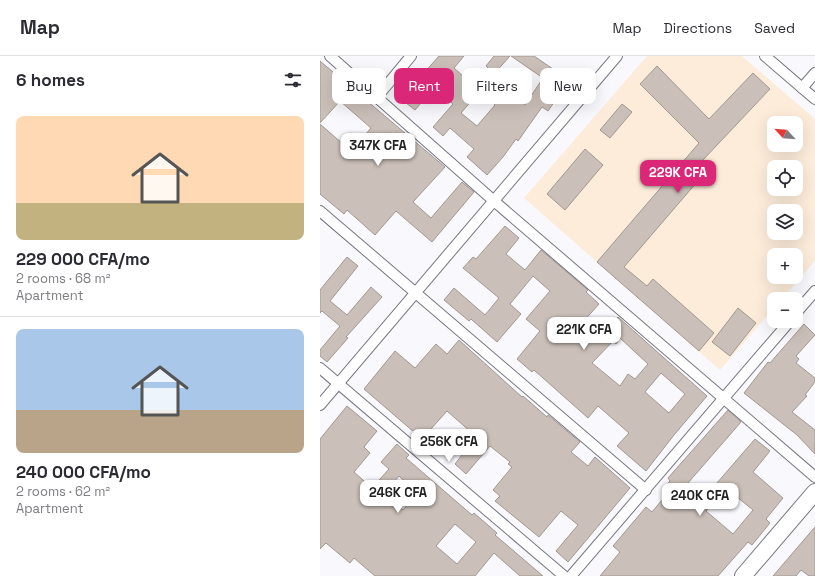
<!DOCTYPE html>
<html lang="en">
<head>
<meta charset="utf-8">
<style>
  body { margin:0; font-family:"Space Grotesk",sans-serif; background:#f7f7f7; color:#2b2b33; height:100vh; display:flex; flex-direction:column; font-size:15px; white-space:nowrap }
  * { box-sizing:border-box; margin:0 }
  p { font-size:13px; color:#7c7c81 }
  .icon { flex:none; width:22px; height:22px; fill:none; stroke:currentColor; stroke-width:2; stroke-linecap:round; stroke-linejoin:round }
  .map { position:relative; flex:1; overflow:hidden }
  .panel { display:flex; flex-direction:column; background:#fff; width:320px }
  .panel>* { flex:none }
  .guide { position:absolute; left:12px; top:12px; width:380px; height:36px; display:flex; gap:8px }
  .needle { width:26px; rotate:296deg }
  .buttons { position:absolute; left:447px; top:60px; display:grid; gap:8px }
  .buttons a { display:grid; place-items:center; width:36px; height:36px; border-radius:8px; background:#fff; box-shadow:0 4px 16px #0002; font-size:20px }
  .price { position:absolute; translate:-50% -34px; padding:0 9px; border-radius:8px; background:#fff; color:#222; font-size:13px; line-height:26px; filter:drop-shadow(0 1px 2px #0008) }
  .price::after { content:''; position:absolute; left:50%; top:24px; width:12px; height:9px; margin-left:-6px; background:inherit; clip-path:polygon(0 0,100% 0,50% 100%) }
  .price.selected { background:#db2777; color:#fff }
  ul { padding:0; list-style:none }
  li { display:grid; align-content:center; gap:8px; height:212px; padding:0 16px }
  li+li { border-top:1px solid #e1e1e2 }
  li span { display:grid; place-items:center; height:124px; border-radius:8px; color:#555 }
  li>.icon { margin-inline-start:auto }
  span .icon { width:72px; height:72px; fill:#fffc; stroke-width:1 }
  li b { font-size:17px }
  h2 { display:flex; justify-content:space-between; align-items:center; height:48px; padding:0 16px; font-size:17px }
  .chip { padding:0 14px; border-radius:8px; background:#fff; box-shadow:0 4px 16px #0002; font-size:14px; line-height:36px }
  .chip.selected { background:#db2777; color:#fff }
  header { display:flex; align-items:center; gap:24px; box-sizing:border-box; height:56px; padding:0 20px; background:#fff; border-bottom:1px solid #e1e1e2 }
  header strong { font-size:19px }
  nav { display:flex; gap:22px; margin-inline-start:auto; font-size:14px }
  main { display:flex; flex:1; min-height:0 }
  .map>svg:first-child { display:block }
  .education { fill:#fdecda; fill-rule:evenodd }
  .building { fill:#cbc0b9; stroke:#a29790; fill-rule:evenodd }
  .lines { fill:none; stroke-linecap:round; stroke-linejoin:round }
  .minor-casing { stroke:#777681; stroke-width:12 }
  .primary-casing { stroke:#777681; stroke-width:18 }
  .minor { stroke:#fff; stroke-width:10 }
  .primary { stroke:#fff; stroke-width:16 }
</style>
</head>
<body>
<header>
<strong>Map</strong>
<nav><a>Map</a><a>Directions</a><a>Saved</a></nav>
</header>
<main>
<section class="panel">
<h2>6 homes<svg class="icon" aria-label="filters" viewBox="0 0 24 24"><path d="M4 7h16M4 17h16"/><circle cx="9" cy="7" r="2"/><circle cx="15" cy="17" r="2"/></svg></h2>
<ul>
<li><span style="background:linear-gradient(#ffd9b3 70%,#c2b280 0)"><svg class="icon" aria-label="home" viewBox="0 0 24 24"><path d="M3 11l9-7 9 7M6 9v11h12V9"/></svg></span><div><b>229 000 CFA/mo</b><p>2 rooms · 68 m²</p><p>Apartment</p></div></li>
<li><span style="background:linear-gradient(#a9c7e8 65%,#b9a48a 0)"><svg class="icon" aria-label="home" viewBox="0 0 24 24"><path d="M3 11l9-7 9 7M6 9v11h12V9"/></svg></span><div><b>240 000 CFA/mo</b><p>2 rooms · 62 m²</p><p>Apartment</p></div></li>
</ul>
</section>
<div class="map">
<svg width="495" height="520" viewBox="0 0 495 520">
  <rect width="100%" height="100%" fill="#f9f9fd"/>
  <path class="education" d="M327,0H422L495,63V205L462,243H454V252L400,314L204,142ZM454,67H476V89H454ZM454,111H476V133H454ZM454,155H476V177H454ZM454,199H476V221H454Z"/>
  <g class="building">
    <path d="M119,0H144L134,12L153,29L165,15L205,49L223,22L191,0H214L249,24L228,55L222,51L198,85L196,83L183,101L167,119L147,101L154,93L130,72L123,80L113,71L133,48L114,32L95,54L81,43ZM160,35L175,49L157,70L141,57Z"/>
    <path d="M174,0H190L174,18L166,10Z"/>
    <path d="M0,5L125,111L93,146L111,162L142,126L154,136L112,186L76,155L55,179L27,154L24,158L0,138V68L31,95L51,72L20,45L0,67Z"/>
    <path d="M337,10L389,63L433,17L450,33L382,105L389,112L304,211L327,230L333,223L394,277L379,295L277,206L379,87L320,28Z"/>
    <path d="M302,48L312,56L290,82L280,74Z"/>
    <path d="M265,93L283,109L245,154L227,138Z"/>
    <path d="M185,170L199,182L186,198L205,214L221,194L268,234L266,236L279,248L262,267L278,282L298,261L387,340L354,379L326,415L297,390L309,377L278,350L268,362L214,314L212,316L197,303L220,275L206,263L230,235L213,220L190,248L201,258L177,286L151,263L149,265L124,244L134,232L165,259L179,242L143,212L153,201L156,203ZM300,282L328,308L315,323L308,318L300,330L272,307L293,285L296,288ZM341,317L365,338L349,357L325,336Z"/>
    <path d="M27,201L38,210L10,245L27,259L51,231L62,241L26,281L28,282L7,306L0,300V294L20,270L2,255L0,257V234Z"/>
    <path d="M418,252L436,267L410,300L392,286Z"/>
    <path d="M484,268L495,279L476,300L479,303L476,307L495,322V326L485,339L487,340L472,356L495,374V398L477,379L424,337L448,306L450,307Z"/>
    <path d="M139,284L202,341L203,340L227,361L228,359L260,386L251,396L268,410L275,401L310,432L248,506L236,495L258,469L241,455L219,481L175,445L180,440L173,434L192,411L188,408L190,406L170,390L146,418L135,408L142,399L136,394L151,376L127,355L102,383L44,333L75,295L95,312L116,288L127,298Z"/>
    <path d="M27,350L57,375L44,391L50,397L34,416L52,432L69,413L61,406L77,388L89,399L86,402L152,459L154,457L177,477L175,479L223,520H200L174,497L155,520H55L34,502L30,507L6,487L0,493V383ZM79,420L97,437L83,454L64,438ZM135,468L156,486L137,508L116,490Z"/>
    <path d="M408,354L421,366L361,435L377,450L435,383L450,395L433,416L463,442L446,463L450,467L432,489L428,486L398,520H280L300,496L293,490L326,451L332,456L347,438L342,434L350,425L348,422ZM406,432L433,454L413,478L386,455Z"/>
    <path d="M495,471V520H489L481,514L476,520H453Z"/>
  </g>
  <g class="lines">
    <g class="minor-casing">
      <g id="minor">
        <path d="M10,0L174,145L495,421"/>
        <path d="M445,0L495,43"/>
        <path d="M482,32L495,17"/>
        <path d="M57,41L91,0"/>
        <path d="M0,155L326,434"/>
        <path d="M476,257L495,235"/>
        <path d="M0,312L244,520"/>
        <path d="M0,349L297,0"/>
        <path d="M251,520L470,265"/>
      </g>
    </g>
    <g class="primary-casing">
      <path id="primary" d="M423,520L495,436"/>
    </g>
    <use href="#minor" class="minor"/>
    <use href="#primary" class="primary"/>
  </g>
</svg>
<div class="buttons">
<a><svg class="needle" viewBox="-14 -14 28 28"><path d="M0-13l5 13h-10z" fill="#e53935"/><path d="M0 13l5-13h-10z" fill="#7c7c81"/></svg></a>
<a><svg class="icon" aria-label="locate" viewBox="0 0 24 24"><circle cx="12" cy="12" r="6"/><path d="M12 2v4M12 18v4M2 12h4M18 12h4"/></svg></a>
<a><svg class="icon" aria-label="layers" viewBox="0 0 24 24"><path d="M12 4l9 5-9 5-9-5zM3 14l9 5 9-5"/></svg></a>
<a>+</a>
<a>−</a>
</div>
<b class="price" style="left:58px;top:111px">347K CFA</b>
<b class="price selected" style="left:358px;top:138px">229K CFA</b>
<b class="price" style="left:264px;top:295px">221K CFA</b>
<b class="price" style="left:129px;top:407px">256K CFA</b>
<b class="price" style="left:78px;top:458px">246K CFA</b>
<b class="price" style="left:380px;top:461px">240K CFA</b>
<div class="guide">
<a class="chip">Buy</a>
<a class="chip selected">Rent</a>
<a class="chip">Filters</a>
<a class="chip">New</a>
</div>
</div>
</main>
</body>
</html>
